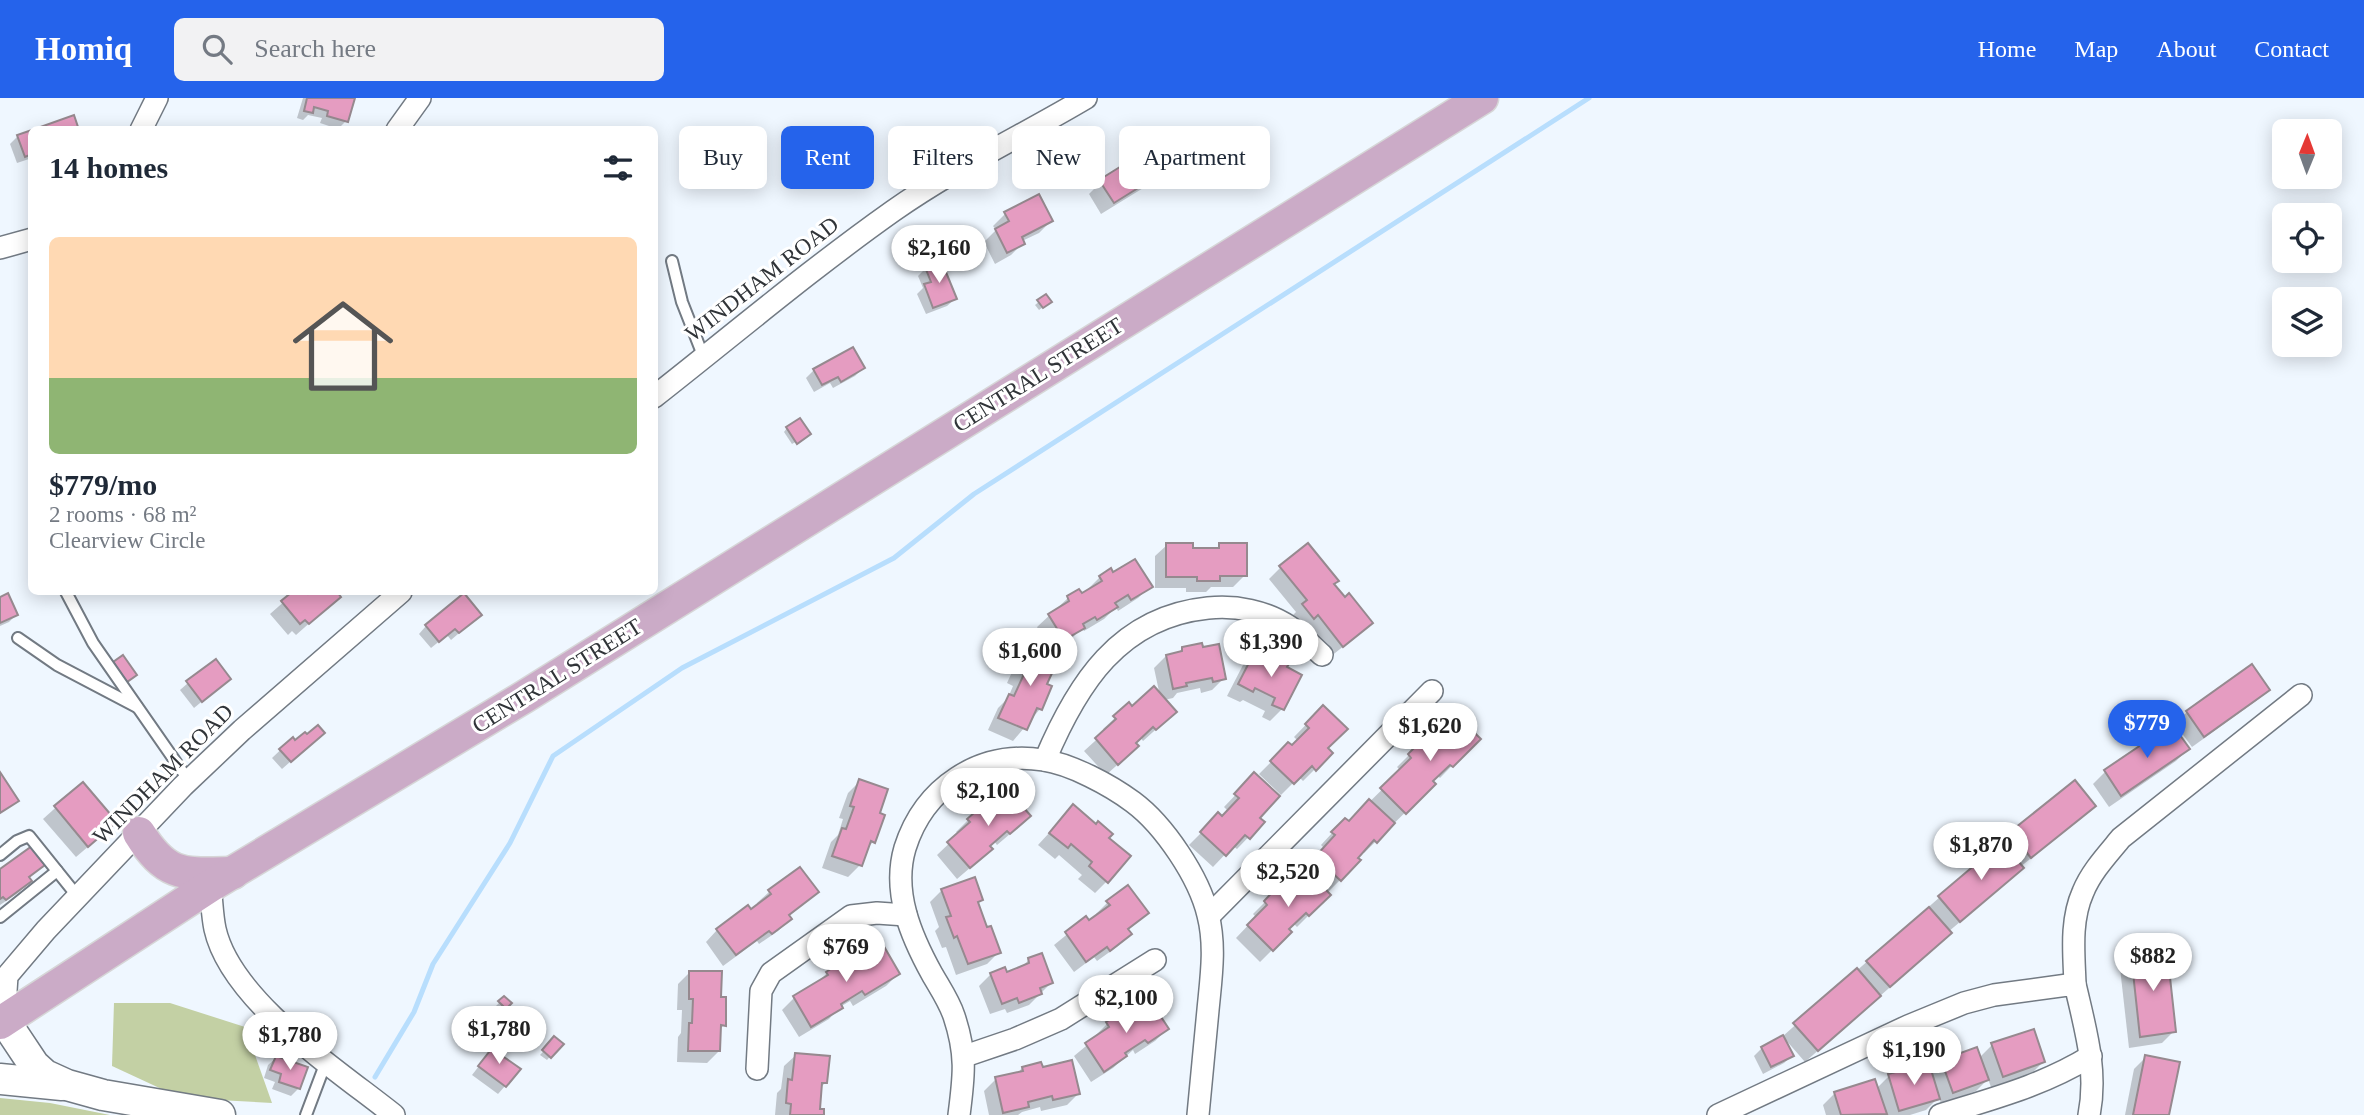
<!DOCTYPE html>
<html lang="en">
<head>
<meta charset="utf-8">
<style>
  body { margin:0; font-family:Georgia,serif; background:#f2f2f3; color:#1f2937; height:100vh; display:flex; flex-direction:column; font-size:26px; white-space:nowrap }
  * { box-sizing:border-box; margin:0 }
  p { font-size:23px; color:#747a83 }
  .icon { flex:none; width:38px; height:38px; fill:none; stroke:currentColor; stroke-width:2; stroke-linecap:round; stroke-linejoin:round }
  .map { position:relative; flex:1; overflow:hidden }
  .drawer { position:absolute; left:28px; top:28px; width:630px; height:469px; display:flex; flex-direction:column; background:#fff; border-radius:10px; box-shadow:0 4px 18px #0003 }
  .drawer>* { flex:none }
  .guide { position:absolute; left:679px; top:28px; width:665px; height:63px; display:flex; gap:14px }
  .needle { width:46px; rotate:1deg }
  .tools { position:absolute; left:2272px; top:21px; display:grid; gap:14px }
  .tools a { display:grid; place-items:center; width:70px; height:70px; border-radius:10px; background:#fff; box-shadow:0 4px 18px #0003; font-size:35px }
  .price { position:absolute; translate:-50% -60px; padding:0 16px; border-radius:24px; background:#fff; color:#222; font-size:23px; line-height:46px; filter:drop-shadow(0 2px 4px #0008) }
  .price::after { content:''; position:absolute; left:50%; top:42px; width:21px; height:16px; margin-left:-10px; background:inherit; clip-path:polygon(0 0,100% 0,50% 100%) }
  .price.on { background:#2563eb; color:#fff }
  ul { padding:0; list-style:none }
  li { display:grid; align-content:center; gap:14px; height:371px; padding:0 21px }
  li span { display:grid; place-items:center; height:217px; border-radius:10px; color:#555 }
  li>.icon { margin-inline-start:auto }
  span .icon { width:126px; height:126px; fill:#fffc; stroke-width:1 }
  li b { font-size:30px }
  h2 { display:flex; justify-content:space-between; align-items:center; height:84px; padding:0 21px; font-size:30px }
  .pill { padding:0 24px; border-radius:10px; background:#fff; box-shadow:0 4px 18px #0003; font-size:24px; line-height:63px }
  .pill.on { background:#2563eb; color:#fff }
  header { display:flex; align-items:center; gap:42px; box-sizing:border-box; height:98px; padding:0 35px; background:#2563eb; color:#fff }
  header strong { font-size:33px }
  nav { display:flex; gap:38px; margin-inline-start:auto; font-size:24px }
  .search { width:490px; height:63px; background:#f2f2f3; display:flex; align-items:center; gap:18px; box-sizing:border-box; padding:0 24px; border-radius:10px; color:#747a83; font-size:26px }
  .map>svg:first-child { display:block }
  .green { fill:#c3d0a4 }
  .shadow { fill:#0003 }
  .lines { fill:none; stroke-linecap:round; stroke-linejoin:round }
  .stream { stroke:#b8defd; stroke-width:5 }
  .building { fill:#e59cc1; stroke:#96898f; stroke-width:2 }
  .lane-casing { stroke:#727a83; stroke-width:14 }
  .street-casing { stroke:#727a83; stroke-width:24 }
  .secondary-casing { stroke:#727a83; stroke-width:33 }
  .primary-casing { stroke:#d6d6d7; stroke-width:35 }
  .lane { stroke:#fff; stroke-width:10 }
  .street { stroke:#fff; stroke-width:21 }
  .secondary { stroke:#fff; stroke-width:30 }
  .primary { stroke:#cbabc7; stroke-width:32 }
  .labels { text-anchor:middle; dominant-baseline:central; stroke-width:6; stroke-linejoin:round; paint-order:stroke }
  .street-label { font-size:23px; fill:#303438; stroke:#fff }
</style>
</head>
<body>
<header>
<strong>Homiq</strong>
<div class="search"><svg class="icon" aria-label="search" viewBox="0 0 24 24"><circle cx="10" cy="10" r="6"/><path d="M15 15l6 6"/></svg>Search here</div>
<nav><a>Home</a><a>Map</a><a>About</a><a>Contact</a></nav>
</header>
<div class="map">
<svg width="2364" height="1017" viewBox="0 0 2364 1017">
  <rect width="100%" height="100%" fill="#eff7ff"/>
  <g class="green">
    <path d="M114,905H170L245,929L272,1005L181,1000L112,968Z"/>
    <path d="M0,1000L50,1005L110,1017H0Z"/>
  </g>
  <g class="shadow">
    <path d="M303,0H353L346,23L338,31L320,25L322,20L308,17L303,22L297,20Z"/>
    <path d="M32,34V60L17,65L10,46L18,38Z"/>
    <path d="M941,44L965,53L957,60L940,68L936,60L929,68L913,75L906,60L914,52Z"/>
    <path d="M893,63L906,73L896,80L889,66Z"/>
    <path d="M1164,72L1153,84L1101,116L1089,96L1101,84Z"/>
    <path d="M1005,116L1051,123L1039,135L1022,143L1023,145L1011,157L995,166L984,144L996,132L993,128Z"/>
    <path d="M926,170L955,201L947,208L926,216L917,196L923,190L918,178Z"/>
    <path d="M1045,199L1046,207L1039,212L1035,207Z"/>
    <path d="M863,270L855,278L833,290L830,285L814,294L806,280L814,272Z"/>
    <path d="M787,330L807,337L792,346L784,334Z"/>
    <path d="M1167,447L1191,452H1215L1220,447L1245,477L1233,489H1211L1206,494H1186V490H1155V458Z"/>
    <path d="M1281,469L1332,487L1359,536L1330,559L1291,519L1296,514L1269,481Z"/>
    <path d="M1100,479L1150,488L1138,500L1118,513L1116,509L1104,521L1084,533L1082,530L1071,541L1051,553L1037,529L1068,500L1078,493L1081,498L1089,493L1088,491Z"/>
    <path d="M295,494H334L339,499L296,537L292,533L288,537L270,516Z"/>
    <path d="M0,501L16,517L9,524L0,528Z"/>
    <path d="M472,524L451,542L447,537L431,550L419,536L426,528Z"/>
    <path d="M1030,549L1045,587L1040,611L1013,643L988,632L998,610L1008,600L1013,588L1007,585L1018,561Z"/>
    <path d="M1182,551L1224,580L1212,592L1201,595L1200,590L1177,595L1173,600L1164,602L1163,625L1143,643L1140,639L1134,645L1125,660L1106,677L1084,653L1105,634L1103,631L1129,607L1132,610L1160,598L1154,570L1166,558L1177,556Z"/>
    <path d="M1255,556L1282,611L1270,623L1262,619L1265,613L1243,602L1240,604L1227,598L1243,567Z"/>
    <path d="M229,581L194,610L180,592L188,585Z"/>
    <path d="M2268,592L2256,603L2192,649L2175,626L2187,614Z"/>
    <path d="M1323,609L1326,650L1315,671L1303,683L1299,679L1281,697L1259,676L1288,647L1291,650L1298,643L1294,639Z"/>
    <path d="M2172,628L2188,651L2176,663L2109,709L2093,686L2105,674Z"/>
    <path d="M292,641L295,644L315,642L282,671L272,660Z"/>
    <path d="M1478,641L1440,680L1437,677L1431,683L1434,686L1364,755L1362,753L1340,782L1327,795L1329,797L1297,829L1293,825L1287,832L1290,834L1260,864L1236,840L1256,819L1253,816L1278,791L1282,795L1304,772L1324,750L1321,747L1333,734L1348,725L1401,673L1397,669L1410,656L1425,648Z"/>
    <path d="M860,683L877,716L873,744L866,751L860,767L848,779L822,770L831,744L838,737L843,721L839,720L848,695Z"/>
    <path d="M2075,685L2082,720L2020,769L2022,770L2010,782L1948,834L1938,847L1805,964L1785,941L1792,958L1784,965L1763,976L1754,958L1762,950L1783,938L2011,736Z"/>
    <path d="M82,686L103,736L76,759L43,721Z"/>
    <path d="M1243,689L1258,720L1263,724L1237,751L1233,748L1213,769L1189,747L1219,717L1222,720L1228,713L1224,709Z"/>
    <path d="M1073,709L1107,740V783L1095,795L1078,781L1082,777L1059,757L1055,761L1038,747Z"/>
    <path d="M968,722L1017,730L997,747L994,743L988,749L978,763L957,781L937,757L959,736L956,734Z"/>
    <path d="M43,767L28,781L30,783L18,795L0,807V773Z"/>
    <path d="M800,771L817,794L788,819L790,821L778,833L759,846L757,843L723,868L706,844L717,832L759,807L757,805L769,794Z"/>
    <path d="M942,792L981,802L977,806L986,832L999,854L987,866L956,877L946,849L942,850L935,833L939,829L930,804Z"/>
    <path d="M1108,804L1147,815L1127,833L1129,836L1118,848L1097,863L1094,859L1074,874L1054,847L1086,821L1089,825L1098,818L1096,816Z"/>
    <path d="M2132,858L2174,933L2162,945L2129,950L2120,870Z"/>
    <path d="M1029,862L1051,885L1029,907L1007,915L1005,911L990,916L979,888L991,876H1006L1020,870Z"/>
    <path d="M845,869L898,876L886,888L853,908L850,903L840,909L829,921L799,939L782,912L794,900L815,887L827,875Z"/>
    <path d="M690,874L719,901L724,927L719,932V953L707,965L677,964L678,939L681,935L682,912H677L678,886Z"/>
    <path d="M504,900L509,905L501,913L496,908Z"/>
    <path d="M1126,920L1167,931L1155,943L1135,956L1133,952L1113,970L1091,984L1074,958L1097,939L1096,937L1107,926Z"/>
    <path d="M555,941L561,946L547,962L540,957Z"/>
    <path d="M1992,947L2043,964L2031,976L1991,989L1988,981L1976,993L1941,1006L1939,999L1926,1012L1910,1017H1826L1823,1007L1835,995L1877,990L1889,978L1930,975L1942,963L1979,960Z"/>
    <path d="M490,954L499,957L505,988L498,996L472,977Z"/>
    <path d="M796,957L825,985L820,990L818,1012L822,1017H775L777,995L781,991L784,968Z"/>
    <path d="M2146,959L2168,1017H2125L2134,971Z"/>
    <path d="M276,960L299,990L291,998L272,991L275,984L264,980L268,967Z"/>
    <path d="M1022,970L1041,971L1079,995L1067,1007L1041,1013L1040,1009L1022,1014L1018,1017H989L984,993L996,981L1017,976Z"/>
  </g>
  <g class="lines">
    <path class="stream" d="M375,979L414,914L433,866L510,745L553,658L682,570L894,460L974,396L1589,0"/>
  </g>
  <g class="building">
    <path d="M307,0H355L348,24L327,18L328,13L314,9L313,15L304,13Z"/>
    <path d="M74,17L79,32H32Z"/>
    <path d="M32,32V56L25,59L17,37Z"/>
    <path d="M958,34L967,53L948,62L943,51L935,54L938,60L921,69L913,51L940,38L942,42Z"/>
    <path d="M1152,49L1167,72L1114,105L1099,82Z"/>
    <path d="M901,57L908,73L899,77L891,61Z"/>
    <path d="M1039,96L1053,123L1022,139L1025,146L1007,155L995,131L1009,123L1004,114Z"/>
    <path d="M941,162L957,201L933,210L924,186L931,184L925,169Z"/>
    <path d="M1046,196L1052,204L1043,210L1037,202Z"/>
    <path d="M853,249L865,270L841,284L838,279L822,287L813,271Z"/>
    <path d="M800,320L811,336L797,346L786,329Z"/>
    <path d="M1166,445H1193V450H1219V445H1247V478H1220V483H1197V479H1166Z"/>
    <path d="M1308,445L1339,483L1334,486L1345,499L1349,495L1373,525L1343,549L1318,517L1314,521L1302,506L1307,502L1279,468Z"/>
    <path d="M1135,461L1153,489L1131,502L1128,497L1115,505L1118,509L1097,522L1095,519L1083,526L1085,530L1064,542L1048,516L1069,503L1067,498L1079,491L1082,495L1102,483L1099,478L1111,470L1113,474Z"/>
    <path d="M292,494H305L308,496L311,494H337L341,499L309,526L305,522L300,526L281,503Z"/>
    <path d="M8,495L18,517L0,525V499Z"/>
    <path d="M464,495L482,517L459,535L455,531L439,544L425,527Z"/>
    <path d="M1202,545L1203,549L1219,546L1226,581L1213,584L1212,580L1186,585L1187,588L1173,591L1166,557L1182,553V549Z"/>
    <path d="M1030,547L1059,560L1047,586L1052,588L1042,612L1037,610L1027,632L998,620L1009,596L1014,598L1024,576L1018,573Z"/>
    <path d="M1255,553L1271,562L1273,558L1289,566L1287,569L1302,577L1284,612L1272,607L1275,600L1255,590L1253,594L1238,586Z"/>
    <path d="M123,557L137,577L127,584L113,564Z"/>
    <path d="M216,561L231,581L202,604L186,583Z"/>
    <path d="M2252,566L2270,592L2204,639L2186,613Z"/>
    <path d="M1154,588L1177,614L1156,632L1153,629L1136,645L1139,648L1118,667L1095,640L1116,621L1113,618L1129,604L1132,608Z"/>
    <path d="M1323,607L1348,631L1328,650L1333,655L1316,673L1312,668L1294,686L1270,663L1288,644L1292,647L1309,630L1305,626Z"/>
    <path d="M1455,616L1481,641L1453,669L1450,667L1433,683L1436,686L1406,716L1380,690L1411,660L1408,656L1422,642L1425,646Z"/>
    <path d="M2172,626L2190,651L2121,698L2104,672Z"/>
    <path d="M318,627L325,635L291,664L279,651L293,639L295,642L305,634L307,636Z"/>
    <path d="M0,674L19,703L0,715Z"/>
    <path d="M1254,674L1280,698L1260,720L1265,724L1250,741L1245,737L1226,758L1200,734L1218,714L1222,718L1239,700L1234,696Z"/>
    <path d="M859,681L888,691L880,715L885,717L875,745L871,743L862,768L832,758L842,730L846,731L854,709L850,708Z"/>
    <path d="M2075,682L2096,708L2031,760L2010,734Z"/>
    <path d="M83,684L117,724L88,749L54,708Z"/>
    <path d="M1007,691L1031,718L1010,736L1007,733L990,748L993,751L970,770L947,744L970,724L967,721L983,707L986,710Z"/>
    <path d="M1369,701L1395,725L1377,745L1374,742L1358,760L1361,762L1341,783L1315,759L1335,737L1331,734L1345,720L1349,723Z"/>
    <path d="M1073,706L1096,726L1098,723L1113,736L1109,740L1131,758L1108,785L1089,768L1092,764L1071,746L1068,750L1049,735Z"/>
    <path d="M2002,744L2024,770L1960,824L1938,798Z"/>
    <path d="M32,748L45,767L29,779L32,783L6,802L3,799L0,801V771Z"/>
    <path d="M800,769L819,794L789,817L792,821L772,836L769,833L736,857L716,831L748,807L751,811L771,796L768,792Z"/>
    <path d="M1305,770L1331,797L1309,818L1306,815L1289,831L1292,834L1273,853L1247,827L1267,807L1264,803L1278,788L1282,792Z"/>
    <path d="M975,779L983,802L978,804L987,829L991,828L1001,855L968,866L957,838L954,840L946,819L951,818L941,791Z"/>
    <path d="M1128,787L1149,815L1128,831L1132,836L1110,853L1107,849L1086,864L1065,834L1086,818L1089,822L1110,807L1106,803Z"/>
    <path d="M1929,809L1952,835L1890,889L1866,863Z"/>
    <path d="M882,845L900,876L865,897L862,893L841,906L843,910L811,929L793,898L828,877L826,874L843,863L846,867Z"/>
    <path d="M2167,852L2176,934L2140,939L2131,856Z"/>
    <path d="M1042,855L1053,885L1040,890L1042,896L1019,905L1017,900L1002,906L990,875L1005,869L1007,874L1029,865L1028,860Z"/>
    <path d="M1857,870L1881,898L1818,953L1793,925Z"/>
    <path d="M689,873H722L721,899H726V928L721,927L720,953H688L689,925H692L693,901H689Z"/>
    <path d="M504,898L512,905L506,911L498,903Z"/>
    <path d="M1150,902L1169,931L1148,945L1145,942L1125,955L1127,958L1104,974L1085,945L1109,929L1106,924L1124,913L1127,918Z"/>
    <path d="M2034,931L2045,964L2003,979L1991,945Z"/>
    <path d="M1783,937L1794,958L1771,969L1761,949Z"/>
    <path d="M554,938L564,946L551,960L542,952Z"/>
    <path d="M497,944L506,951L501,957L521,971L506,989L478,968Z"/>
    <path d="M1977,949L1989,982L1953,995L1941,962Z"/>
    <path d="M795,955L830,958L827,985H822L820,1011H824V1017H790L791,1006L786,1005L788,981L792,982Z"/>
    <path d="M2145,957L2180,964L2169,1017H2133Z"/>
    <path d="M276,958L308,969L300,991L279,984L281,976L270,972Z"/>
    <path d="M1072,962L1080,996L1053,1002L1052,998L1028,1004L1029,1009L1003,1015L995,979L1023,973L1022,969L1041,964L1043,969Z"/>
    <path d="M1929,965L1940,1001L1899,1013L1888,976Z"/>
    <path d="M1875,981L1887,1016L1841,1017L1834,994Z"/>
  </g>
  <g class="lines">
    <g class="lane-casing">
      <g id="lane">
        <path d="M672,163L682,204L704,260"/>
        <path d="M66,494L93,545L189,683"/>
        <path d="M18,540L57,567L137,609"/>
        <path d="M0,757L17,743L29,738L78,799"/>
        <path d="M0,819L57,773"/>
        <path d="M306,1017L326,964"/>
      </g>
    </g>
    <g class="street-casing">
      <g id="street">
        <path d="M141,32L157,0"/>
        <path d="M397,32L420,0"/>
        <path d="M0,150L32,141"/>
        <path d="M654,299C733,237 811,171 893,113C954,70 1022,38 1086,0"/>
        <path d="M1045,662C1077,586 1119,519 1208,510C1236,507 1266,513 1290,529C1302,537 1312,548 1322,557"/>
        <path d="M210,788C212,802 212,817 215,831C231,903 339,973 394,1017"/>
        <path d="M1209,818L1432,593"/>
        <path d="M2075,886C2074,856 2070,823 2083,794C2091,774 2107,757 2121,740L2301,597"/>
        <path d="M4,923L7,878L46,832L183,688L242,632L401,494"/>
        <path d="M965,958L1015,941L1061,921L1155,862"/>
        <path d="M757,971L761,893L771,875L851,818L877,815L906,817"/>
        <path d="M959,1017C964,978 967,957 954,918C949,903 940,890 932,876C911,838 892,794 905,750C924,690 979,652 1043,662C1071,666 1110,687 1133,704C1164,727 1199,779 1208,817C1216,848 1211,880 1208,912C1205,947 1201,982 1198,1017"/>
        <path d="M1718,1017L1908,928L1964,905L1994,897L2075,886C2085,930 2098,972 2089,1017"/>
        <path d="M1940,1017C1994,1000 2042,988 2091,958"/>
      </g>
    </g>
    <g class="secondary-casing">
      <g id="secondary">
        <path d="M0,916L34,967L45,977L67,987L103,997L220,1017"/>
        <path d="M0,981L62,987"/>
      </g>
    </g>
    <g class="primary-casing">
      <g id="primary">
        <path d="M139,735C167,780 184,776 233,775"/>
        <path d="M0,925L210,788L524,599L1482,0"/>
      </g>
    </g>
    <use href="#lane" class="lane"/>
    <use href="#street" class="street"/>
    <use href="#secondary" class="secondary"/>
    <use href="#primary" class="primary"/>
  </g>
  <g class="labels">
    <g class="street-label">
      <text transform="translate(762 181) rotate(-38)">WINDHAM ROAD</text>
      <text transform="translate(1038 277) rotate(-32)">CENTRAL STREET</text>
      <text transform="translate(557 578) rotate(-32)">CENTRAL STREET</text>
      <text transform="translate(163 676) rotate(-45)">WINDHAM ROAD</text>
    </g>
  </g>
</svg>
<div class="tools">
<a><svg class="needle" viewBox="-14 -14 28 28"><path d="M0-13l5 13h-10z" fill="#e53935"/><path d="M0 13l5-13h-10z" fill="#747a83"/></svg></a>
<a><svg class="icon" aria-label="locate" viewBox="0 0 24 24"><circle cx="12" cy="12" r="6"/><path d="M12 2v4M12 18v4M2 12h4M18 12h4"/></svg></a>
<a><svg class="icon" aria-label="layers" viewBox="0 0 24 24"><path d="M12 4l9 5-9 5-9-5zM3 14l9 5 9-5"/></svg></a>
</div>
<b class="price" style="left:939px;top:187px">$2,160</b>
<b class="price" style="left:1271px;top:581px">$1,390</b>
<b class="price" style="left:1030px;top:590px">$1,600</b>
<b class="price on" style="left:2147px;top:662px">$779</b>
<b class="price" style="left:1430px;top:665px">$1,620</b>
<b class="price" style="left:988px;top:730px">$2,100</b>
<b class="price" style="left:1981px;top:784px">$1,870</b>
<b class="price" style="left:1288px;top:811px">$2,520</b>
<b class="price" style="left:846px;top:886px">$769</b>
<b class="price" style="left:2153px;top:895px">$882</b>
<b class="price" style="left:1126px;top:937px">$2,100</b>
<b class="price" style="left:499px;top:968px">$1,780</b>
<b class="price" style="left:290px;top:974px">$1,780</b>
<b class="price" style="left:1914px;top:989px">$1,190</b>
<div class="guide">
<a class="pill">Buy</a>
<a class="pill on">Rent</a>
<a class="pill">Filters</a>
<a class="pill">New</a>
<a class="pill">Apartment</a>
</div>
<section class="drawer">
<h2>14 homes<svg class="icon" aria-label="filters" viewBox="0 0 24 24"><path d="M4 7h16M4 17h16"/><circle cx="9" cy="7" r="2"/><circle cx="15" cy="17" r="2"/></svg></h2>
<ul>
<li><span style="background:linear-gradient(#ffd9b3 65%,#8fb573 0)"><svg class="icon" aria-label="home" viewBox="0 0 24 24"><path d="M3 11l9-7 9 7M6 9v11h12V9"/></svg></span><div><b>$779/mo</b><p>2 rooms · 68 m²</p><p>Clearview Circle</p></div></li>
</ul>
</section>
</div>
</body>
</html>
